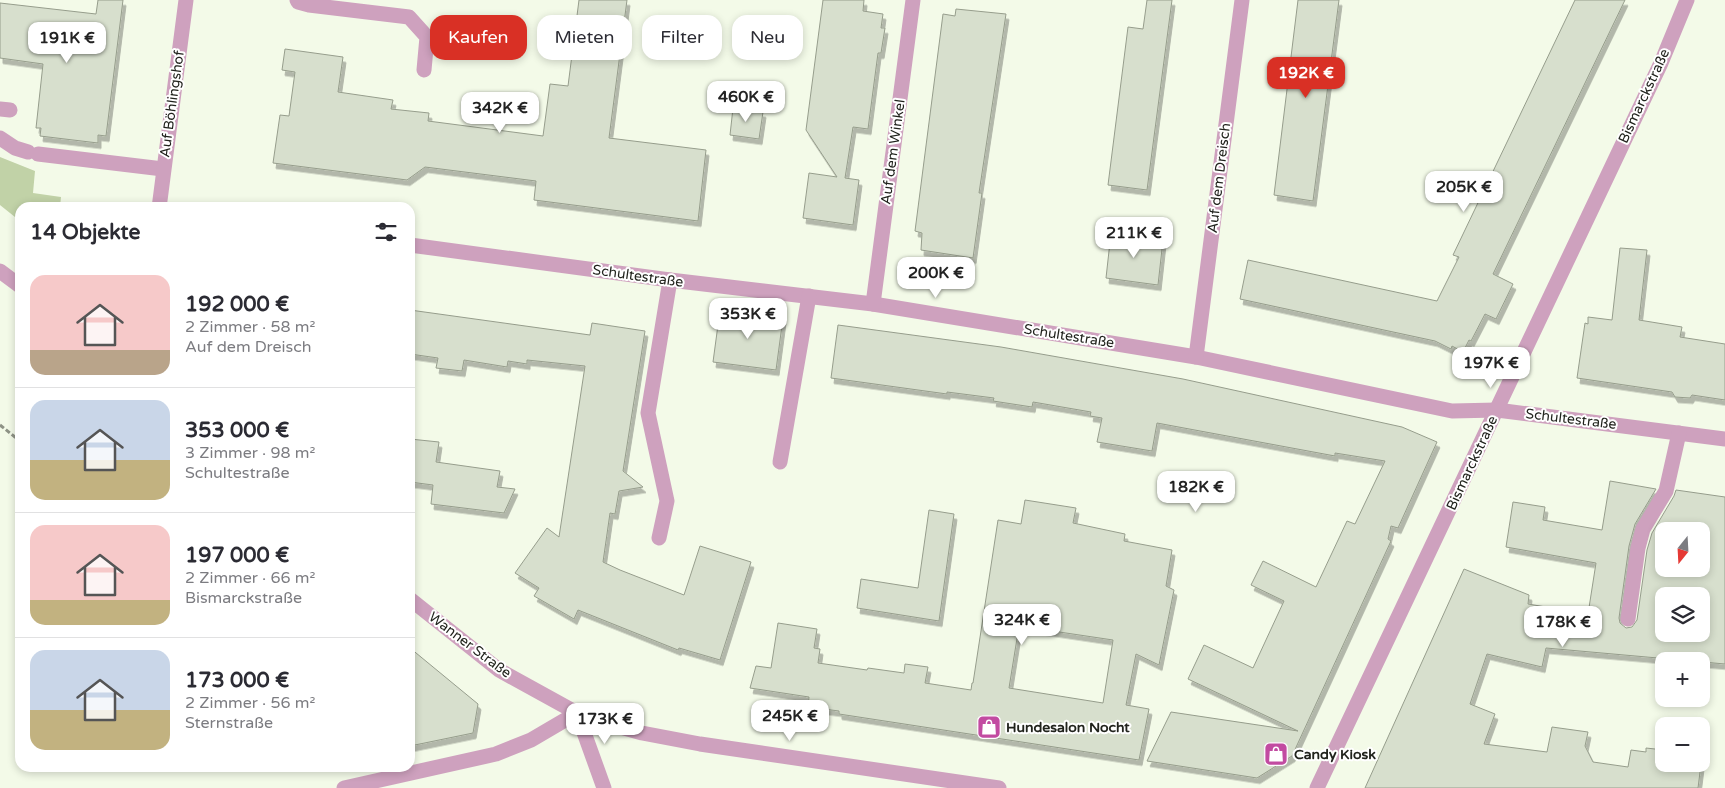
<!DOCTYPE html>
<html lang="de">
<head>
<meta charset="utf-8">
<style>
  body { margin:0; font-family:"Varela Round",sans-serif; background:#f7f7f7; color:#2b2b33; height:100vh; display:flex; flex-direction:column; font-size:19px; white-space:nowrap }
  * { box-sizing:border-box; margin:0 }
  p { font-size:16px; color:#7c7c81 }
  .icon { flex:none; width:28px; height:28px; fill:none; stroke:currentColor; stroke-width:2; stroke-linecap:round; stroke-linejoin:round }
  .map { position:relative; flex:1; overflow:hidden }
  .side { position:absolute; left:15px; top:202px; width:400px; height:570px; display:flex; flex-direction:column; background:#fff; border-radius:15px; box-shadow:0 2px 8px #0003 }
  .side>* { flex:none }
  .top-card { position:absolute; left:430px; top:15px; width:475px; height:45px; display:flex; gap:10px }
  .needle { width:32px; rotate:198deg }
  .tools { position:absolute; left:1655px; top:522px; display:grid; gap:10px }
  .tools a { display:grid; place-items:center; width:55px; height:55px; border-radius:10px; background:#fff; box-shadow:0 2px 8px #0003; font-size:25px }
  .price { position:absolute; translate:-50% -42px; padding:0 11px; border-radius:10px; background:#fff; color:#222; font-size:16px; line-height:32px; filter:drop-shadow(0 1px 2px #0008) }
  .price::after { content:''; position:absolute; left:50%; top:30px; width:15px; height:11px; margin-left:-8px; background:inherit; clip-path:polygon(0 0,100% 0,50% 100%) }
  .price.on { background:#d93025; color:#fff }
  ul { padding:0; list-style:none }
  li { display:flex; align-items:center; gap:15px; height:125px; padding:0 15px }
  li+li { border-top:1px solid #e1e1e2 }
  li span { display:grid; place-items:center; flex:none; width:140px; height:100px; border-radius:15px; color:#555 }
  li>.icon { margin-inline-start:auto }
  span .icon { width:60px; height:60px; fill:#fffc; stroke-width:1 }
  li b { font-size:21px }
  h2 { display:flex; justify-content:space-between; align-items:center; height:60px; padding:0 15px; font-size:21px }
  .tag { padding:0 18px; border-radius:15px; background:#fff; box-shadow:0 2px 8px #0003; font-size:18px; line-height:45px }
  .tag.on { background:#d93025; color:#fff }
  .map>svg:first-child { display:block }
  .green { fill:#c1d2a7 }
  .building { fill:#d7dfcd; stroke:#969d8c; fill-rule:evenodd; filter:url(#shadow) }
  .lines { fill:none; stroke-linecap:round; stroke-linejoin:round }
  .path { stroke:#8e9386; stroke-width:3; stroke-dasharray:5 2.5; stroke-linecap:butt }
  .minor { stroke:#cea1be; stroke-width:15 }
  .labels { text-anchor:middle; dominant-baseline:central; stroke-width:4; stroke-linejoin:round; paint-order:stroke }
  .street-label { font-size:14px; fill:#21231d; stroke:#fff }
  .poi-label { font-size:14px; font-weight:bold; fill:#21231d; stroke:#fff; text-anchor:start }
</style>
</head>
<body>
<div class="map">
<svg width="1725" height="788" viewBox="0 0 1725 788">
  <defs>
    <filter id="shadow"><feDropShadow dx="3" dy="5.5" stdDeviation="0" flood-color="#0004"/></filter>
  </defs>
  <rect width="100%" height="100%" fill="#f3fae8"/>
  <path class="green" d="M0,157L35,171L33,193L61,197L60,207L20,208V221L0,205Z"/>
  <g class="building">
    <path d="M98,0H123L106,136L98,135V143L40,136L41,128H36L43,64L0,58V3L96,14Z"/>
    <path d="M579,0H627L609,138L706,150L698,221L534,200L536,181L425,167L407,180L273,163L280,115L289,116L295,72L282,70L285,49L343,57L338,92L393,100L391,109L429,113L428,121L543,136L550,84L568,86Z"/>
    <path d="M823,0H864L863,11L883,14L881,28H885L881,53H878L868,129L853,127L845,178L859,180L853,225L803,218L809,173L837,177L806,130Z"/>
    <path d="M1147,0H1172L1147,190L1108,185L1128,27L1143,29Z"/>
    <path d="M1298,0H1339L1313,201L1274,195Z"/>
    <path d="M1575,0H1625L1493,274L1513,284L1496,319L1485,314L1471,341L1469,340L1463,352L1452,346L1451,349L1435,341L1240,299L1248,260L1437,301L1459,257L1453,255Z"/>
    <path d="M956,9L1006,14L979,193H982L973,258L921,250L922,233L915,231L943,14L955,16Z"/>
    <path d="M733,108L763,112L759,139L730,135Z"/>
    <path d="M1111,233L1163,240L1158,285L1106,278Z"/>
    <path d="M1620,248L1647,250L1639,320L1682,327L1680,337L1725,344V400L1692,395L1690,398L1675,397L1672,392L1577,378L1585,323L1588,324V317L1612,320Z"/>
    <path d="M410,310L590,335L592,323L645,331L623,471L643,487L619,491L615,514L610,513L603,562L620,570L684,595L700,546L751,562L720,660L679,648L678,650L578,610L574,619L534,596L539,588L515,573L547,528L559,537L585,366L527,360V364L508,361L507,367L464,360L462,371L436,368L438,358L410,354Z"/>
    <path d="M720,310L783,318L776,370L713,362Z"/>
    <path d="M838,325L1001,347L1183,379L1402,427L1437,442L1398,528L1391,526L1388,539L1391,541L1292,756L1257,778L1147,761L1171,712L1298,731L1188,679L1204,645L1253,668L1284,601L1251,585L1263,561L1316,587L1347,521L1355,524L1385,461L1335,453V456L1157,423L1152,451L1097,442L1102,418L1090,416L1091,412L1033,402L1032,407L993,401L994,398L947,392V394L831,378Z"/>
    <path d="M410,439L439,442L436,462L500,471L497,487L515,489L504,513L431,504L433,485L410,482Z"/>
    <path d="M1610,481L1656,489L1635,524L1629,546L1619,618L1620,623L1626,628L1632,627L1637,620L1647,550L1652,533L1674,496L1676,490L1725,497V664L1546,648L1542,667L1487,654L1470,704L1495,714L1484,744L1547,752L1552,727L1588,732L1585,746L1593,762L1628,767L1631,750L1646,752V748L1664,750V764H1701L1698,788H1365L1464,569L1529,595L1528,604L1588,614L1596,563L1506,547L1513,502L1545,507L1543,520L1602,530ZM1664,531H1701V569H1664ZM1664,596H1701V634H1664Z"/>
    <path d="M1025,500L1076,508L1073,523L1125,534L1124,541L1172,550L1166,586L1174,590L1159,665L1136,654L1126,705L1149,709L1139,760L839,714V711L808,707L809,697L750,688L756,666L771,668L778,623L817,629L814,648L820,649L818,663L867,670L868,668L904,673L905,664L928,667L925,683L971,690L972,683H973L998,520L1021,524ZM1019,626L1113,640L1103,703L1009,688Z"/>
    <path d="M929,510L954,514L939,621L857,608L861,579L918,588Z"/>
    <path d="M410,648L478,704L473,733L410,746Z"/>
  </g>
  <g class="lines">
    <path class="path" d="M0,425L20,441"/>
    <g class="minor">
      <path d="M297,0L298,2L309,5L409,17L427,37L424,70"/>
      <path d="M0,109L10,110"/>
      <path d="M0,138L15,148L28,152"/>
      <path d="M38,154L163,169"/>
      <path d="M159,208L186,0"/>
      <path d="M410,245L670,280L873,304L1196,357L1452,411L1497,410L1725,439"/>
      <path d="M0,271L20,286"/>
      <path d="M873,304L913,0"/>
      <path d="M1196,357L1242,0"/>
      <path d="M780,462L809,296"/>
      <path d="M659,538L667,501L648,413L670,280"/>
      <path d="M410,599L499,670L577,713L610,724L642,733L700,744L999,788"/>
      <path d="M1628,619L1638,548L1643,529L1666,491L1679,433"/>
      <path d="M577,713L604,788"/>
      <path d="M344,788L496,754L531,740L577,713"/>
      <path d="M1317,788L1661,63L1687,0"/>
    </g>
  </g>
  <defs>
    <g id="shop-square" transform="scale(1.25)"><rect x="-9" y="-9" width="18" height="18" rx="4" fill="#c24ba1" stroke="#fff"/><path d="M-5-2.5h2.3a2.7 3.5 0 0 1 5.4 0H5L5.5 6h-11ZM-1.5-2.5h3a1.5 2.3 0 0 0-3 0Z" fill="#fff"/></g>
  </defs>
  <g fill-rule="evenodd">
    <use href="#shop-square" x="989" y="727"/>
    <use href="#shop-square" x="1276" y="754"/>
  </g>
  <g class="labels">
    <g class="street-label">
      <text transform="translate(1644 96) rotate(-65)">Bismarckstraße</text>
      <text transform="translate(172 104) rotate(-82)">Auf Böhlingshof</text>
      <text transform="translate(893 152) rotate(-82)">Auf dem Winkel</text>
      <text transform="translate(1219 178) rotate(-83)">Auf dem Dreisch</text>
      <text transform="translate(638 276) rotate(8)">Schultestraße</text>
      <text transform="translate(1069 336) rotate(9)">Schultestraße</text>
      <text transform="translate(1571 419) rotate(7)">Schultestraße</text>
      <text transform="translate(1472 463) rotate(-65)">Bismarckstraße</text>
      <text transform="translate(470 645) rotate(37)">Wanner Straße</text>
    </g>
    <g class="poi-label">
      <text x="1006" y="727">Hundesalon Nocht</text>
      <text x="1294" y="754">Candy Kiosk</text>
    </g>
  </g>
</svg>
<div class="tools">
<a><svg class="needle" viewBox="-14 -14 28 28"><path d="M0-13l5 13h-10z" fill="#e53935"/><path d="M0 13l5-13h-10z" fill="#7c7c81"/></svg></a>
<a><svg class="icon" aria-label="layers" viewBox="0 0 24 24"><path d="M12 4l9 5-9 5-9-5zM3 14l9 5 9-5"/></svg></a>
<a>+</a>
<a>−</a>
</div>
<b class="price" style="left:67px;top:64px">191K €</b>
<b class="price on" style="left:1306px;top:99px">192K €</b>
<b class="price" style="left:746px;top:123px">460K €</b>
<b class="price" style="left:500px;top:134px">342K €</b>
<b class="price" style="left:1464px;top:213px">205K €</b>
<b class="price" style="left:1134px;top:259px">211K €</b>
<b class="price" style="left:936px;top:299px">200K €</b>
<b class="price" style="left:748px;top:340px">353K €</b>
<b class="price" style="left:1491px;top:389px">197K €</b>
<b class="price" style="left:1196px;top:513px">182K €</b>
<b class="price" style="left:1022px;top:646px">324K €</b>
<b class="price" style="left:1563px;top:648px">178K €</b>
<b class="price" style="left:790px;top:742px">245K €</b>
<b class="price" style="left:605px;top:745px">173K €</b>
<div class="top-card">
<a class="tag on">Kaufen</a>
<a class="tag">Mieten</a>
<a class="tag">Filter</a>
<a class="tag">Neu</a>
</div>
<section class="side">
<h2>14 Objekte<svg class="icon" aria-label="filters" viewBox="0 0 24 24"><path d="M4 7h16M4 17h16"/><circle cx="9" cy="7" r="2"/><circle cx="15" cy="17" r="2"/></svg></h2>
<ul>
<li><span style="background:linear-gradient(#f6c9c9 75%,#b9a48a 0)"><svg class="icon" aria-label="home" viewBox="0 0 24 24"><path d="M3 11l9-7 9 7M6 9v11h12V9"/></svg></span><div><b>192 000 €</b><p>2 Zimmer · 58 m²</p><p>Auf dem Dreisch</p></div></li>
<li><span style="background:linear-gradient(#c9d6e8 60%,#c2b280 0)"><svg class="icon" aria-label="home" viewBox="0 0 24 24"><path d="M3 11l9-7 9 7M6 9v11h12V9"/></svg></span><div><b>353 000 €</b><p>3 Zimmer · 98 m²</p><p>Schultestraße</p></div></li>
<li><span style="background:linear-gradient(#f6c9c9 75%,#c2b280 0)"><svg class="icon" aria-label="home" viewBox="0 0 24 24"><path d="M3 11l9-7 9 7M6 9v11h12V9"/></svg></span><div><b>197 000 €</b><p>2 Zimmer · 66 m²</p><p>Bismarckstraße</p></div></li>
<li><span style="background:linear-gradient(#c9d6e8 60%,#c2b280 0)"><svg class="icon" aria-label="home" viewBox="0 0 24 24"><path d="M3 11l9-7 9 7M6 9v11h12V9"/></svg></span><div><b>173 000 €</b><p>2 Zimmer · 56 m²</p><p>Sternstraße</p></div></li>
</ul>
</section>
</div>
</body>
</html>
